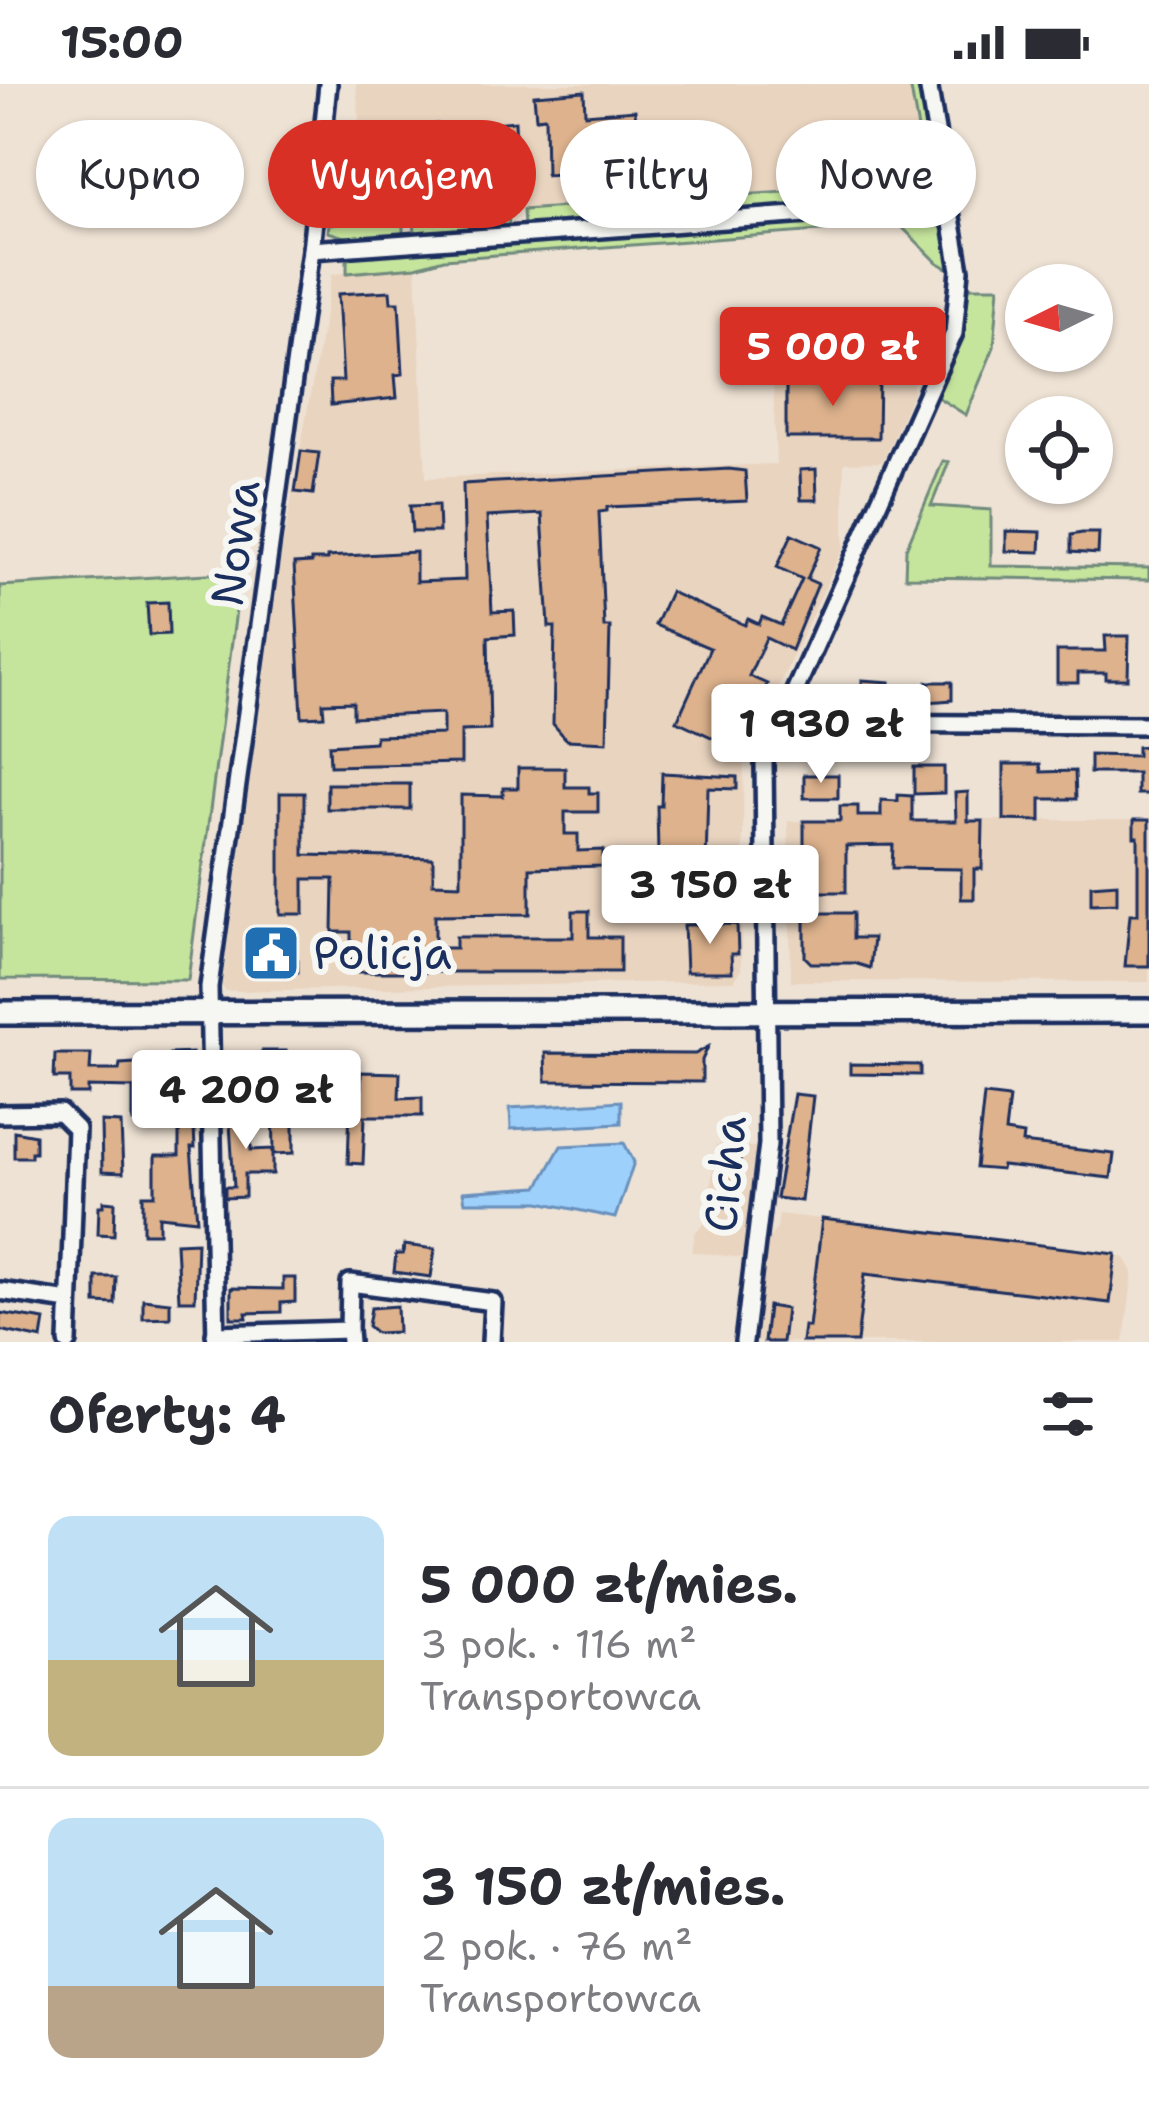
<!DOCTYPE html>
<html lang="pl">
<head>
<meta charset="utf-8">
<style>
  body { margin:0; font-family:"Shantell Sans",sans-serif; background:#f7f7f7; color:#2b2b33; height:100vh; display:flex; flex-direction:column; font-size:45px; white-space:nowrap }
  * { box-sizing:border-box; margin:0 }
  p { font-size:39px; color:#7c7c81 }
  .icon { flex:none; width:66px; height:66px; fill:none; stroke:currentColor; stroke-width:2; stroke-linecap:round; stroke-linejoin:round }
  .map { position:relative; height:1258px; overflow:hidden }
  .details { display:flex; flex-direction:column; background:#fff; flex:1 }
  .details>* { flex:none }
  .guide { position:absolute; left:36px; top:36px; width:1077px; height:108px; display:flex; gap:24px }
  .needle { width:78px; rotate:265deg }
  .fabs { position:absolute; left:1005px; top:180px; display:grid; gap:24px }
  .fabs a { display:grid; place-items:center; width:108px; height:108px; border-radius:50%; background:#fff; box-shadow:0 3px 9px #0004; font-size:60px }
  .price { position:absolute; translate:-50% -102px; padding:0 27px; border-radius:12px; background:#fff; color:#222; font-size:39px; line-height:78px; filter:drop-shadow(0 3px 6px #0008) }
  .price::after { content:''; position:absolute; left:50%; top:72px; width:36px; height:27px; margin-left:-18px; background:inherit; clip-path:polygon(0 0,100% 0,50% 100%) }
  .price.selected { background:#d93025; color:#fff }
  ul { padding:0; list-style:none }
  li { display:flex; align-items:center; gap:36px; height:300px; padding:0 48px }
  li+li { border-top:3px solid #e1e1e2 }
  li span { display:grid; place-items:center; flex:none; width:336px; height:240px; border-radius:24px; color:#555 }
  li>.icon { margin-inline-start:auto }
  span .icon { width:144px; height:144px; fill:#fffc; stroke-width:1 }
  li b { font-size:51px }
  h2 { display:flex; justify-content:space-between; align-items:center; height:144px; padding:0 48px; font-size:51px }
  .pill { padding:0 42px; border-radius:54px; background:#fff; box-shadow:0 3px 9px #0004; font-size:42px; line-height:108px }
  .pill.selected { background:#d93025; color:#fff }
  .status { display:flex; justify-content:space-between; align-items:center; height:84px; padding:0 60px; background:#fff; direction:ltr }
  .status svg { height:33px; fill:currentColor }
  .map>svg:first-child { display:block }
  .built { fill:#e9d4bf }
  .green { fill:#c5e49c; stroke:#708a7d; stroke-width:3 }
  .water { fill:#9dd1fb; stroke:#6990bc; stroke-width:3 }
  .building { fill:#ddb28d; stroke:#1b2f5e; stroke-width:3 }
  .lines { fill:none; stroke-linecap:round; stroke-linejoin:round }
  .street-casing { stroke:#1b2f5e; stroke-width:24 }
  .secondary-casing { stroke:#1b2f5e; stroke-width:30 }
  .street { stroke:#f6f6f2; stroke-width:15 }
  .secondary { stroke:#f6f6f2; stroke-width:21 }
  .labels { text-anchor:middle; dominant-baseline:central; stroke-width:12; stroke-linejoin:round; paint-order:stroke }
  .street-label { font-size:45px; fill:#1b2f5e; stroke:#f6f6f2 }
  .poi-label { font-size:45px; fill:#1b2f5e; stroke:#f6f6f2; text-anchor:start }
</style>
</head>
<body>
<div class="status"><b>15:00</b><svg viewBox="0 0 49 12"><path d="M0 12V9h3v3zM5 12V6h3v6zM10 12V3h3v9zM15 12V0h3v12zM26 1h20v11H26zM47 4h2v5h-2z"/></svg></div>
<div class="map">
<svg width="1149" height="1258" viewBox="0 0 1149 1258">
  <rect width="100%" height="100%" fill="#eee2d4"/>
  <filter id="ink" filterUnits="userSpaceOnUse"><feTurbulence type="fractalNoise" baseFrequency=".00833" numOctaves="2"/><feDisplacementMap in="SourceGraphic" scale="24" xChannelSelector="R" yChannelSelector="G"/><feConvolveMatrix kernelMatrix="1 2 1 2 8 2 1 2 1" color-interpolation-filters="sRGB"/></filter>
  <g filter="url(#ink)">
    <g class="built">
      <path d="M356,0H910L918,45L883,101L329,140L336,58L361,57Z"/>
      <path d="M416,183L426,394L776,380L771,247H913V308L882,378L844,379V463L744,676L741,886L734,897L226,907L222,903L282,467L332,190Z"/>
      <path d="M1004,736H1149V898L791,897L788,737Z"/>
      <path d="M716,1061L755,1063L744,1174L692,1168L695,1149L706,1137Z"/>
      <path d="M779,1130L1116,1170L1125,1174L1133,1188L1124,1258H754L765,1160L777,1144Z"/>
    </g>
    <g class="green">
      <path d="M910,0H921C925,26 950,104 917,115C896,123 855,120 831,122L826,105L884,101L918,45Z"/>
      <path d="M814,106L813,123L524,143L523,126Z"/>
      <path d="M508,127L509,144L415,150L414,134Z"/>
      <path d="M923,130C948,138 949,162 951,186L937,178L900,141L444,175L416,183L347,189V177L358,168Z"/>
      <path d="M403,135V150L351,155L328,148L329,140Z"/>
      <path d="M969,203H999L994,263L966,331L937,313L964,244Z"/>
      <path d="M943,377L949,378L931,422L991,426V482L1149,484V496L905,493L906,465Z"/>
      <path d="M241,488L188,896L0,895V502Z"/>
    </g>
    <g class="water">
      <path d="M621,1017V1039L511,1045L510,1024Z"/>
      <path d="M624,1059L634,1078L615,1134L540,1118H465L463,1108L538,1103L561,1062Z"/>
    </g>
    <g class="building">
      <path d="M584,7L585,30L635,26L637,52H650L653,84L546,91L545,33L536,34L534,11Z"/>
      <path d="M515,37L516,61L493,63L491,39Z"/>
      <path d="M437,40L439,65L408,68V79L378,81L375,45Z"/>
      <path d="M444,98L445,126L414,127L412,99Z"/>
      <path d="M483,100L485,118H497L498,129L467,130L468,101Z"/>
      <path d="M390,207L391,218H399L403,290L395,291L397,314L331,321L330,297H343L338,210Z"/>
      <path d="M856,292H879L878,354H786V298H857Z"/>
      <path d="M301,367L319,369L313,410L295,408Z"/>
      <path d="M729,385L745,387L747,417L607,423V427L599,428L604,543H610L607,658L567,656L553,640L555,543H549L542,430L487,433L492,528L514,527L515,551L488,553L490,646L461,647V679L330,682L329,661L375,658L376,652L443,650V629L353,633V618L323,619L324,632L302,633L294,480L311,479V476H327V473L416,468V498L465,496L463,400Z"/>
      <path d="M816,385L817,416H801L800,386Z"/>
      <path d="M438,421L439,448H412L410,422Z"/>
      <path d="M1006,447L1041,448L1040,468L1006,467Z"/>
      <path d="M1082,449H1099L1098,470L1071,468V451Z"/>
      <path d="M792,450L821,463L807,495L818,500L791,566L766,554L749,592L767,600L756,625L738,617L720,657L677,637L710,564L655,541L670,508L745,541L748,535L759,540L762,533L781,541L802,495L777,483Z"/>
      <path d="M168,518L169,550L149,551L147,519Z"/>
      <path d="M1105,552H1129L1128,595H1106V589H1078V599H1057V567H1106Z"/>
      <path d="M862,596L890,598V617H862Z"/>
      <path d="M927,598H952V616L928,618Z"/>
      <path d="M1149,662V710H1137V689H1090V671L1137,672V663Z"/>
      <path d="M1004,680H1040L1041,688L1075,687L1076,715H1041V737L1004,736Z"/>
      <path d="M914,683H944V709L914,710Z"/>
      <path d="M518,684H565V703H589V709H598V728H565V750H578V767L603,766V782L530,784V830L435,831V864H456V853H573V827H589V853H620V888H351V848H333L334,795H304V830H280V709H304V771L433,774V799L461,800V711L503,712V704H518Z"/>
      <path d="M662,689L737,693V705L708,704L706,781H684L685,806L621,807L620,784H651V770H658L657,722H661Z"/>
      <rect x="804" y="691" width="34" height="23"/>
      <rect x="327" y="700" width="83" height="25"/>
      <path d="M968,708V737H983L982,785H974V815H961V785L892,784L893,761L846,762V808H804V737H840V722H858V732H881V716L898,717V711L912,712V737H956L955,709Z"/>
      <path d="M1134,736H1149V882H1125L1130,830H1138V753H1134Z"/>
      <path d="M1117,799V819L1091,820V801Z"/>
      <path d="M805,829H853V854H873L870,884L854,879H811L805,873Z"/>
      <path d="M737,840L738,870H731L732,888H686L684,841Z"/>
      <path d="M251,861H292V877L298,876V888H251Z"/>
      <path d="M708,963L702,976V998L546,997L545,969L695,970Z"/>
      <path d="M262,967H286V982H323L322,999L285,998V1023H294V1069L274,1070L273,1015H262Z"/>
      <path d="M192,969L194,1022L176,1023L174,992L147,993L143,1013H149L155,1036L138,1039L133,1038V1004L88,1003V1010H70V994H54L55,970H91L90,986H119L120,980L170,977V970Z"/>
      <path d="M850,980L920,981V991L850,990Z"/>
      <path d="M361,988L400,989L399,1014L422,1013V1032H365L363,1080L348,1079L350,1020H361Z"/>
      <path d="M794,1010L813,1012L801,1117L776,1114Z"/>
      <path d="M984,1011L1009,1014L1005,1048L1023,1051L1022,1059L1114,1070L1111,1094L1002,1082L1001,1086L976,1084Z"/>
      <path d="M229,1024H253L254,1033L259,1038L251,1045V1066L273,1065V1090H245V1113L225,1114V1103H234Z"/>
      <path d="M101,1038L121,1039L123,1089L102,1088Z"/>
      <path d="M194,1045L195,1064H191L197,1136L159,1132V1149H143V1111H155V1072H179V1046Z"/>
      <path d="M14,1047L35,1051V1068H31V1073H14Z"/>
      <path d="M727,1066L741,1068L734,1124L720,1122Z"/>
      <path d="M104,1117L115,1118L114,1151L98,1150L99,1122H104Z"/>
      <path d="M822,1135L1116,1170L1110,1219L865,1190L857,1258H802L804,1242L809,1243Z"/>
      <path d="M197,1158L195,1216H179L176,1159Z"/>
      <path d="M404,1161L435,1165L431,1193L394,1188L396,1170H403Z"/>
      <path d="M96,1193H116L115,1220L96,1219Z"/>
      <path d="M283,1194H295V1218L281,1219V1228L246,1229L247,1234H231V1204L283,1205Z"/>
      <path d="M143,1215L170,1218V1233L143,1234Z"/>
      <path d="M397,1222L398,1248L376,1249L368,1242L371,1224Z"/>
      <path d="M768,1222L786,1225L782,1258H764Z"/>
      <path d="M0,1229L45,1236L42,1255L0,1246Z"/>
    </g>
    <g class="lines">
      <g class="street-casing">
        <g id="street">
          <path d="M311,166L946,120"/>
          <path d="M785,631L800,639L1149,641"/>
          <path d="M0,1030L60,1029L76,1045L68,1258"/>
          <path d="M0,1207L69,1217"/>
          <path d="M349,1246L350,1199L493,1218L491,1258"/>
          <path d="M215,1250L349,1246L350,1258"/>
          <path d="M216,1258L209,903L311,166L328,0"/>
          <path d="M744,1258L768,1060L764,677L954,249L960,186L928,0"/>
        </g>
      </g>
      <g class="secondary-casing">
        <path id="secondary" d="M0,929L1149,927"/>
      </g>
      <use href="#street" class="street"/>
      <use href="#secondary" class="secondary"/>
    </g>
  </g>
  <defs>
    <g id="civic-square" transform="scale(3)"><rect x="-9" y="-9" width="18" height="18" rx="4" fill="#1f6fb2" stroke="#f6f6f2"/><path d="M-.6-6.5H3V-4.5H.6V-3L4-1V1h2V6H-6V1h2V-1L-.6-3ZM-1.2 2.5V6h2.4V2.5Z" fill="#fff"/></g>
  </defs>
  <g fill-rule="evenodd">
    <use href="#civic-square" x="271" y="869"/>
  </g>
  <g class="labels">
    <g class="street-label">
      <text transform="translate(235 459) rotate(-82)">Nowa</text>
      <text transform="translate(725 1090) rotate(-85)">Cicha</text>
    </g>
    <g class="poi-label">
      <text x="313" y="869">Policja</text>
    </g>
  </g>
</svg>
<div class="fabs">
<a><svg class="needle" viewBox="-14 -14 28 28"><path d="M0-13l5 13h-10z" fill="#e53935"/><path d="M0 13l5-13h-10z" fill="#7c7c81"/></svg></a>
<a><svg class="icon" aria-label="locate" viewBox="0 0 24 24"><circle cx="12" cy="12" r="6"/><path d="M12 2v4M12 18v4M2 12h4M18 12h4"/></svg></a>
</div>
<b class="price selected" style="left:833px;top:325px">5 000 zł</b>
<b class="price" style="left:821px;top:702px">1 930 zł</b>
<b class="price" style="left:710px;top:863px">3 150 zł</b>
<b class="price" style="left:246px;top:1068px">4 200 zł</b>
<div class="guide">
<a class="pill">Kupno</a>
<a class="pill selected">Wynajem</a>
<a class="pill">Filtry</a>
<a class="pill">Nowe</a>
</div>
</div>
<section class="details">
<h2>Oferty: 4<svg class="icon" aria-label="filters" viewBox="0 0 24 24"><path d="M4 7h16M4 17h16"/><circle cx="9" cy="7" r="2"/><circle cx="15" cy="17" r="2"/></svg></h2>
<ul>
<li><span style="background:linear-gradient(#bfe0f5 60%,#c2b280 0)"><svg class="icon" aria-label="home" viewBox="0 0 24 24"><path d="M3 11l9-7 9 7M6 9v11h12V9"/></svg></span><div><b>5 000 zł/mies.</b><p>3 pok. · 116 m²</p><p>Transportowca</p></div></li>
<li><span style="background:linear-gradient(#bfe0f5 70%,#b9a48a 0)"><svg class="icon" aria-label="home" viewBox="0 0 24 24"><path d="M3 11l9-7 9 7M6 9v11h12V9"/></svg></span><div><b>3 150 zł/mies.</b><p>2 pok. · 76 m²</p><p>Transportowca</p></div></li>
</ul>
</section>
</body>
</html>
